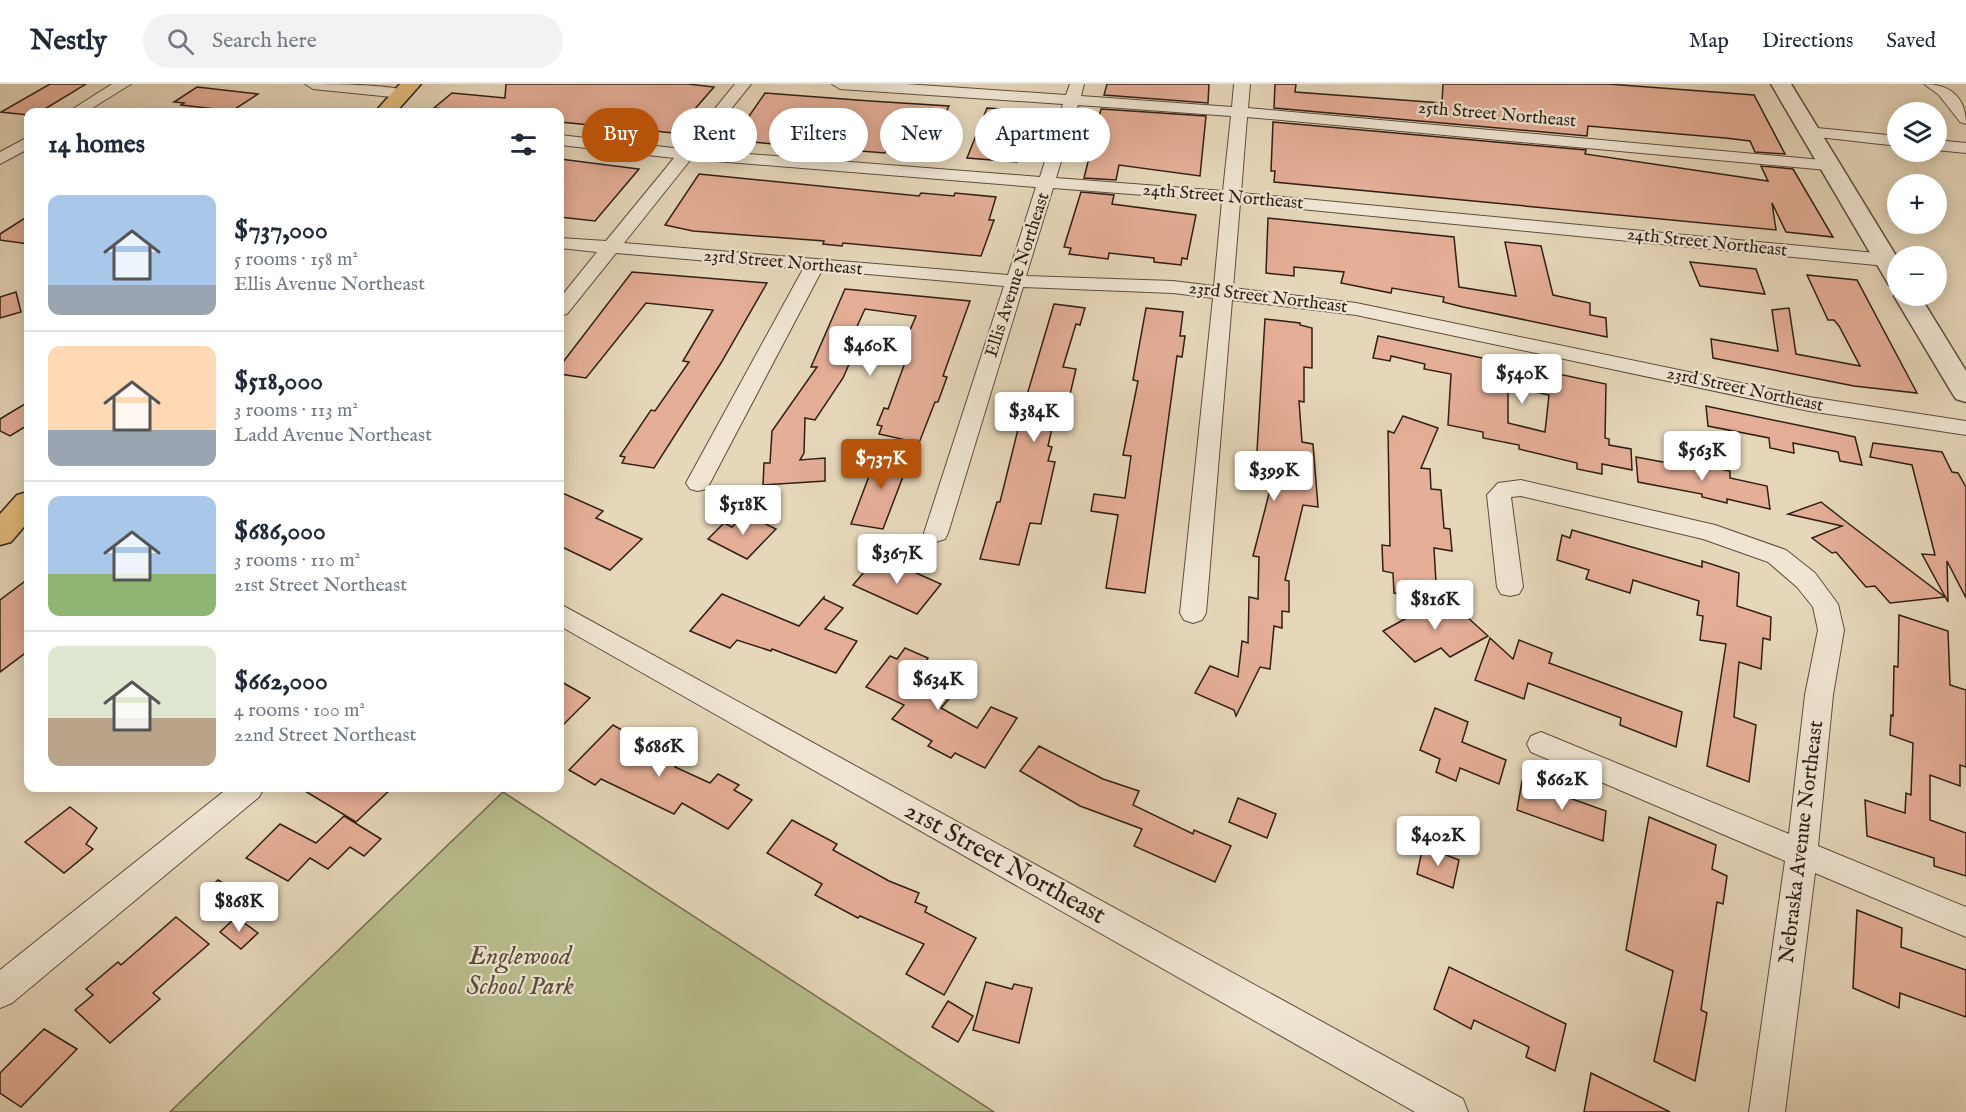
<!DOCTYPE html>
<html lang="en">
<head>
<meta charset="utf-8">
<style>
  body { margin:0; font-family:"IM FELL English",serif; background:#f2f2f3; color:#1f2937; height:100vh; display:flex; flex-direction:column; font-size:22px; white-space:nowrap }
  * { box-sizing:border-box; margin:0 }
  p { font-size:20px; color:#747a83 }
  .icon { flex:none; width:33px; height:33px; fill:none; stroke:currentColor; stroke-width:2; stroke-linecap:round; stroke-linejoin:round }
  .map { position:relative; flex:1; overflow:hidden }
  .side { position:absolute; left:24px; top:24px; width:540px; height:684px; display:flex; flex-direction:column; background:#fff; border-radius:12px; box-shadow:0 3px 15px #0003 }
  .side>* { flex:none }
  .top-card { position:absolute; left:582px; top:24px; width:570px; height:54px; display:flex; gap:12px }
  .fabs { position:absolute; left:1887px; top:18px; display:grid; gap:12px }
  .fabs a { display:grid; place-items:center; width:60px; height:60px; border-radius:50%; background:#fff; box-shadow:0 3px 15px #0003; font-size:30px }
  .price { position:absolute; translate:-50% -51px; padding:0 14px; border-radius:6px; background:#fff; color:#222; font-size:20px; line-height:39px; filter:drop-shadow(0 2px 3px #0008) }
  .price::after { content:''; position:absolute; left:50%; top:36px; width:18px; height:14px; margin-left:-9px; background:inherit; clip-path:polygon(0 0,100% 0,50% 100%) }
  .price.current { background:#b45309; color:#fff }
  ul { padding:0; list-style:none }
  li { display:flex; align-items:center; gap:18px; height:150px; padding:0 24px }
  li+li { border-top:2px solid #e0e1e3 }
  li span { display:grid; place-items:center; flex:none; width:168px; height:120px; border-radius:12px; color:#555 }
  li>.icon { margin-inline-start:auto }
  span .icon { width:72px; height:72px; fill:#fffc; stroke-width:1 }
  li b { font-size:26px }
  h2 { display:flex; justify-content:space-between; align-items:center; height:72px; padding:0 24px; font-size:26px }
  .tag { padding:0 21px; border-radius:27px; background:#fff; box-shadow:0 3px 15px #0003; font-size:21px; line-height:54px }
  .tag.current { background:#b45309; color:#fff }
  header { display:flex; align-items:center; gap:36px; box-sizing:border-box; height:84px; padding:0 30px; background:#fff; border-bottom:2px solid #e0e1e3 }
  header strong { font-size:28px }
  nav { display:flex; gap:33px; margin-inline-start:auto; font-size:21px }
  .search { width:420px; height:54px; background:#f2f2f3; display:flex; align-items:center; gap:15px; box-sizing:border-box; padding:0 21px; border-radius:33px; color:#747a83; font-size:22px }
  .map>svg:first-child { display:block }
  .green { fill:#b8bd8d; stroke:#746e51; stroke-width:1.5 }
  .building { fill:#e5ae97; stroke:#301f15; stroke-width:1.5; fill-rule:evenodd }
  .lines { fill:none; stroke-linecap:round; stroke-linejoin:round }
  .minor-casing { stroke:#5e4d3e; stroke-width:2 }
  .tertiary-casing { stroke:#5e4d3e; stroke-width:3 }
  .primary-casing { stroke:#301f15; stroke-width:3 }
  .minor { fill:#efe5d2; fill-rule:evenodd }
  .tertiary { fill:#efe5d2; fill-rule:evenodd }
  .primary { fill:#e3bc7d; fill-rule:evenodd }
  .labels { text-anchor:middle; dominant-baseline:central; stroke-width:4.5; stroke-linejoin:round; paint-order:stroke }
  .far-street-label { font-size:18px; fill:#301f15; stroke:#efe5d2 }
  .street-label { font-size:21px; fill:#301f15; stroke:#efe5d2 }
  .near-street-label { font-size:26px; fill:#301f15; stroke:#efe5d2 }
  .near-park-label { font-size:26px; font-style:italic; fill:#594e39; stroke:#efe5d2 }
</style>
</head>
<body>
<header>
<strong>Nestly</strong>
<div class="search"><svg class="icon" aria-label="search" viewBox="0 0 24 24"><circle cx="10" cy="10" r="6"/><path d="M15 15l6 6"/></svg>Search here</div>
<nav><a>Map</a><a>Directions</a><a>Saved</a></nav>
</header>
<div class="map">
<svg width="1966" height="1028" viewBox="0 0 1966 1028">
  <rect width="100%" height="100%" fill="#e6d7ba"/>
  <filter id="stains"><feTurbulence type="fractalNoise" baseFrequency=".00333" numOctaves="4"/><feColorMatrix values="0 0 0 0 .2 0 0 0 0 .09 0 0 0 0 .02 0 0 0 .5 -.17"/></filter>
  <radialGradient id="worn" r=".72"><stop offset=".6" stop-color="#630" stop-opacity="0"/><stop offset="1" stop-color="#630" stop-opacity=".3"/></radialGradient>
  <path class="green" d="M503,708L994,1028H170Z"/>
  <g class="building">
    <path d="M50,0H86L40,28H28V31L1,28Z"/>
    <path d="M506,0H688L714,3L674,49L560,38V28H474L434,24L452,9L505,14Z"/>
    <path d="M1107,0H1209L1208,19L1104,11Z"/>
    <path d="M1275,0H1296L1295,8L1442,19L1443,0H1608L1754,11L1785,70L1755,68L1750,57L1725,54L1588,42L1587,52L1274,24Z"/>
    <path d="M197,3L258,10L232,27L181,21L184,19L174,18Z"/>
    <path d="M765,9L870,17L949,22L927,68L887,64L885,69L727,56L739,38H745Z"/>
    <path d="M987,24L1018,26L1016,32L1026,33L1022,43L1027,44L1017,78L967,74Z"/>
    <path d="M1101,25L1206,32L1200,92L1119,81L1116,96L1084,94Z"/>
    <path d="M1273,38L1586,66L1585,70L1768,97L1761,82L1793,85L1833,153L1786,148L1772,119L1776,146L1274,98L1275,87H1271Z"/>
    <path d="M560,75L639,85L595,137L560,133Z"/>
    <path d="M699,90L919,112L921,109L954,112L955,109L996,113L989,136H994L981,172L843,159L842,162L823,160L824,157L693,147L665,141Z"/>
    <path d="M1081,108L1114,111L1112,120L1196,131L1187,175L1182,174L1181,181L1154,178V174L1109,169L1108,175L1069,170L1071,164L1064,163Z"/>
    <path d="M28,132V160L0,156V150Z"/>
    <path d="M1268,134L1454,153L1459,203L1516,212L1505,158L1541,162L1553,211L1590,219V231L1606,234L1607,253L1463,223L1443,218L1444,213L1392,204L1391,209L1341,199L1344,188L1294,183V192L1266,189Z"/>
    <path d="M1690,178L1756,185L1765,210L1700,202Z"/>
    <path d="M632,188L767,199L721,279L654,384L622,379L625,373L620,372L651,326L655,327L689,278L683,277L713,226L646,219L586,294L560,290V282Z"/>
    <path d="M1807,191L1857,196L1917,309L1854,302L1713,274L1711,255L1778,267L1772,226L1789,224L1796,270L1860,282L1839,242L1834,236H1828Z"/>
    <path d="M845,205L970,217L943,292L947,293L938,318H935L919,359L879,350L882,342L877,341L884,324L888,325L907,273L899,272L916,232L865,225L841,277L850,278L843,294L815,336L805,334L804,369L800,376L825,374V397L763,401L764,379H770L772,347L817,283H811Z"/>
    <path d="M16,208L21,228L0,234V213Z"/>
    <path d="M1054,220L1085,224L1080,241L1076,240L1063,283L1076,285L1067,323L1057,322L1048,362L1052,363L1048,377L1055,378L1041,440L1030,439L1019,481L980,475L997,418H1000L1024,321Z"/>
    <path d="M1146,224L1183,228L1180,252H1185L1182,273L1177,272L1145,509L1106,504L1118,431L1091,427L1094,410L1125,414L1131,372L1123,371L1138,297L1133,296Z"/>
    <path d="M1265,235L1300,239V241L1312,244V284L1304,283V318L1299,317L1302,358L1313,360L1318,423L1303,421L1285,496L1289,497V528L1282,527V544L1274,542L1270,585L1260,583L1236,632L1234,626L1195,609L1210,582L1238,593L1242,557L1248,559L1249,513L1258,515L1259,473L1253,472L1271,402L1255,400Z"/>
    <path d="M1378,252L1606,300L1605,354L1609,355V361L1631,365L1632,386L1602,380V390L1577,385V379L1519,365V361L1483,354V348L1448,341L1451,290L1424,285L1425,280L1391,272L1390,277L1373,274ZM1508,302L1549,311L1545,348L1508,339Z"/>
    <path d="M28,318V341L10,352L0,347V335Z"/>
    <path d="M1706,322L1855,353L1862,381L1840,377L1838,368L1793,359L1794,369L1770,364L1769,354L1708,342Z"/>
    <path d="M1403,332L1438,344L1421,384L1430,385L1431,405L1441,406L1444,444L1450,445L1452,467L1434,464L1437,516L1394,509L1393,489L1383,487L1382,461L1390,462L1388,347L1394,349Z"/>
    <path d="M1873,359L1942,368L1952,388L1958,389L1966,403V514L1947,477L1948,518L1922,470L1935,471L1912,381L1870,373Z"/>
    <path d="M912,369L883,445L851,440L877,371Z"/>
    <path d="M1636,373L1700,385V381L1730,387V394L1767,402L1770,425L1727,415V419L1702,413V410L1638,398Z"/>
    <path d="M560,408L603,427L596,434L642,455L610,486L560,462Z"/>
    <path d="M1821,418L1849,440L1945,513L1890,519L1875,502L1866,503L1836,468L1832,469L1812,454L1842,442L1788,430Z"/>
    <path d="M745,430L776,445L747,475L708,455L724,439L732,443Z"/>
    <path d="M1572,446L1702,483V477L1739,489L1737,522L1771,533L1770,556L1763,554L1761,585L1739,578L1734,633L1756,641L1749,698L1707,682L1726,560L1700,556L1703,532L1697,531L1699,517L1633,496L1630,509L1586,495L1589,486L1557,476L1562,451L1570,454Z"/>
    <path d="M878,472L941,500L917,530L853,501Z"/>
    <path d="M28,495V567L0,588V516Z"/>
    <path d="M722,510L799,542L824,513V515L843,524L825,545L857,557L836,589L772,565L771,567L737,556L730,564L690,547Z"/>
    <path d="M1445,513L1488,552L1450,573L1441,564L1415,578L1383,547Z"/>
    <path d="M1899,531L1948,547L1950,601L1966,606V683L1960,681V702L1930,691V736L1966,749V792L1934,782V774L1867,752L1865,716L1905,729L1906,709L1911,711L1913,659L1890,651L1891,631L1893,632L1894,582L1898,583Z"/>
    <path d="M1490,554L1513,575L1519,556L1552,569L1549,579L1682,628L1676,663L1620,641L1621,634L1528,599L1524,615L1475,596Z"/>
    <path d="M905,564L928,574L918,588L955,608L941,624L977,644L991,623L1017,634L985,684L955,669L951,674L928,662L932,657L892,635L904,621L866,603L890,572L897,575Z"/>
    <path d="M560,597L590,614L560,644Z"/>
    <path d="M1435,624L1468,638L1462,658L1506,676L1499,700L1460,684L1456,697L1436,688L1440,675L1420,666Z"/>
    <path d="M613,641L662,669L668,661L686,670L675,683L710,699L718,690L739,701L734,706L752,716L728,745L682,719L674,730L601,695L595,701L569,686Z"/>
    <path d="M1039,662L1103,695L1139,707L1133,721L1193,750L1194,746L1231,762L1215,798L1134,762L1142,745L1080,722L1020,687Z"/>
    <path d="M1522,697L1606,727L1603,757L1517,726Z"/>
    <path d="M300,704H392L356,738Z"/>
    <path d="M1238,714L1276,730L1267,754L1229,738Z"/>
    <path d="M70,723L97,744L86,760L93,765L64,789L25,758Z"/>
    <path d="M344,732L381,755L364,772L350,763L328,785L310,774L288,797L246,774L280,740L316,759Z"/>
    <path d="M1649,733L1716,761L1712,785L1727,792L1723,820L1717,818L1701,926L1707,929L1695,997L1654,977L1673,887L1626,866Z"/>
    <path d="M792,736L837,760L833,766L889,797L919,809L915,818L927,823L925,828L976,854L944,911L906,890L924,860L860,832L858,834L815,811L822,800L767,769Z"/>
    <path d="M1423,762L1459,776L1453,804L1417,790Z"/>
    <path d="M218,796L250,815L235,830L203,810Z"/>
    <path d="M1857,826L1902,844L1901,863L1966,886V933L1900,909L1899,924L1853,904Z"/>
    <path d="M176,833L209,860L153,909L160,915L110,959L75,926L93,911L86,905L118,878L121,881Z"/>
    <path d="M236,833L258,849L241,865L220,848Z"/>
    <path d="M1449,883L1566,940L1555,987L1526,973L1529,963L1474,936L1471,945L1434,925Z"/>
    <path d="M986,898L1012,905L1014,900L1032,904L1019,959L973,946Z"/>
    <path d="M948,917L973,932L958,958L932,943Z"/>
    <path d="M44,945L77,965L21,1023L0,1009V989Z"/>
    <path d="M1591,989L1670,1028H1584Z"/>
  </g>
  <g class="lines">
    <g class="minor-casing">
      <g id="minor">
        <path d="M112,0H131L86,28H68Z"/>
        <path d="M305,0C324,0 400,0 410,9L402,14L313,5Z"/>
        <path d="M735,0H751L698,66L1040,93L1063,20L840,5L832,0H905L1066,11L1070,0H1084L1081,12L1232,23L1234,0H1250L1248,24L1833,77L1835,81L1827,86L1247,33L1241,109L1886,170L1895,176L1886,182L1240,119L1233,204L1356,219L1809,313L1966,337V351L1809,327L1356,231L1232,216L1206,529L1202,536L1193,539L1184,536L1180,529L1213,214L1173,209L1023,203L948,449L945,455L936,458L927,455L924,449L1004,202L822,186L710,399L706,405L698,407L690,405L686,399L803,185L616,169L567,230L560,232V214L597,168L560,164V154L606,157L674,74L560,61V51L682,65ZM1078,21L1231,32L1223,107L1056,94ZM691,75L1036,103L1008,191L624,159ZM1053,104L1222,117L1214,202L1173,197L1026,192Z"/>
        <path d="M1924,0C1950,0 1966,13 1966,40L1960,38L1939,11Z"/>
        <path d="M1807,43L1898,52V62L1801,51L1799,48Z"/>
        <path d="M28,53V65L0,80V68Z"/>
        <path d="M1936,56L1966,59V69L1936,66Z"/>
        <path d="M1521,396L1715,441L1786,466L1815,489L1838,520L1844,546L1833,611L1818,762L1966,823V853L1815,789L1785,1028H1749L1785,777L1531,668L1527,660L1531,652L1541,648L1789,750L1805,611L1818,546L1813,523L1797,503L1768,478L1703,455L1521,412L1511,413L1523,503L1519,510L1510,512L1501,510L1497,503L1487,411L1498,399Z"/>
        <path d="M560,520L1463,1015L1468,1028H1415L560,542Z"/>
        <path d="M228,704H264L259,713L12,919L0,924V886Z"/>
      </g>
    </g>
    <g class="tertiary-casing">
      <g id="tertiary">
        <path d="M1771,0H1791L1898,175V203L1889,201L1886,196Z"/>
        <path d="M1898,208V212H1920L1966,287V318L1956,315L1952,309L1894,212Z"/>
      </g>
    </g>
    <g class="primary-casing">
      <g id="primary">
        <path d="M400,0H421L396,28H375Z"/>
        <path d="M28,408V438L11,458L0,461V430L17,411Z"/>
      </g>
    </g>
    <use href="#minor" class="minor"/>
    <use href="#tertiary" class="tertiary"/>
    <use href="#primary" class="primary"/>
  </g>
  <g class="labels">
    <g class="far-street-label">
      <text transform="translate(1497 31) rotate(5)">25th Street Northeast</text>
      <text transform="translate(1223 113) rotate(5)">24th Street Northeast</text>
      <text transform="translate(1707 159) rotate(6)">24th Street Northeast</text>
      <text transform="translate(783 179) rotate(5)">23rd Street Northeast</text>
      <text transform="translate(1018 191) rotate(-72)">Ellis Avenue Northeast</text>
      <text transform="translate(1268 214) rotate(7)">23rd Street Northeast</text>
      <text transform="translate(1745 306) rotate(12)">23rd Street Northeast</text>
    </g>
    <g class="street-label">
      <text transform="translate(1802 758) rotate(-83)">Nebraska Avenue Northeast</text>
    </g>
    <g class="near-street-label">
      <text transform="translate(1005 779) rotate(29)">21st Street Northeast</text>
    </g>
    <g class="near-park-label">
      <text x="520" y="872">Englewood<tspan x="520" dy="30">School Park</tspan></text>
    </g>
  </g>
  <rect width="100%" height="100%" filter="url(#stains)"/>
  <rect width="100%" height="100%" fill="url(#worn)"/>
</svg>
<div class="fabs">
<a><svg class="icon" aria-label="layers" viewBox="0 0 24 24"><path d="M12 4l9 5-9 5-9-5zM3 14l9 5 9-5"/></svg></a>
<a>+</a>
<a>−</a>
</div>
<b class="price" style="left:870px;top:293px">$460K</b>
<b class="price" style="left:1522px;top:321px">$540K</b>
<b class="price" style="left:1034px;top:359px">$384K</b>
<b class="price" style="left:1702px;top:398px">$563K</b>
<b class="price current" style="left:881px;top:406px">$737K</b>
<b class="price" style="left:1274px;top:418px">$399K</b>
<b class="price" style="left:743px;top:452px">$518K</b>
<b class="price" style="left:897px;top:501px">$367K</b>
<b class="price" style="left:1435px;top:547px">$816K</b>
<b class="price" style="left:938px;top:627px">$634K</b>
<b class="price" style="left:659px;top:694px">$686K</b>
<b class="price" style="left:1562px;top:727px">$662K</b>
<b class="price" style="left:1438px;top:783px">$402K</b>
<b class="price" style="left:239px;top:849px">$868K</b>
<div class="top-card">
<a class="tag current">Buy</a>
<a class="tag">Rent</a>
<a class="tag">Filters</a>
<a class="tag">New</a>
<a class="tag">Apartment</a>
</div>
<section class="side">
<h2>14 homes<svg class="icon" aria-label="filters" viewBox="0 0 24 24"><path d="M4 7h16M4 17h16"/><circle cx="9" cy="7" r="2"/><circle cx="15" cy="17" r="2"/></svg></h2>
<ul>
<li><span style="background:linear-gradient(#a9c7e8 75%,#9aa5b1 0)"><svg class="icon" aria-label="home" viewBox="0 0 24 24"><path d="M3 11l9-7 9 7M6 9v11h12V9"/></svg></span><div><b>$737,000</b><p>5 rooms · 158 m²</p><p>Ellis Avenue Northeast</p></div></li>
<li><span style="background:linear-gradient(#ffd9b3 70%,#9aa5b1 0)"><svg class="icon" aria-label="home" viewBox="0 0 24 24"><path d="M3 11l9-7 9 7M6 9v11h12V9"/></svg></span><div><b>$518,000</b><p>3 rooms · 113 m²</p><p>Ladd Avenue Northeast</p></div></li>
<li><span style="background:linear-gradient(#a9c7e8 65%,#8fb573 0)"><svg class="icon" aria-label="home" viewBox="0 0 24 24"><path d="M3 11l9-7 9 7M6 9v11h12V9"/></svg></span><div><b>$686,000</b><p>3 rooms · 110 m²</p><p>21st Street Northeast</p></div></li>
<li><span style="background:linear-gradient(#dfe7d0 60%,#b9a48a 0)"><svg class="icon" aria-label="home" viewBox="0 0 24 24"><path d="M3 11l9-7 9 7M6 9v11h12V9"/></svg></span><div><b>$662,000</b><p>4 rooms · 100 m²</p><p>22nd Street Northeast</p></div></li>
</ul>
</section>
</div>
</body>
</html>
